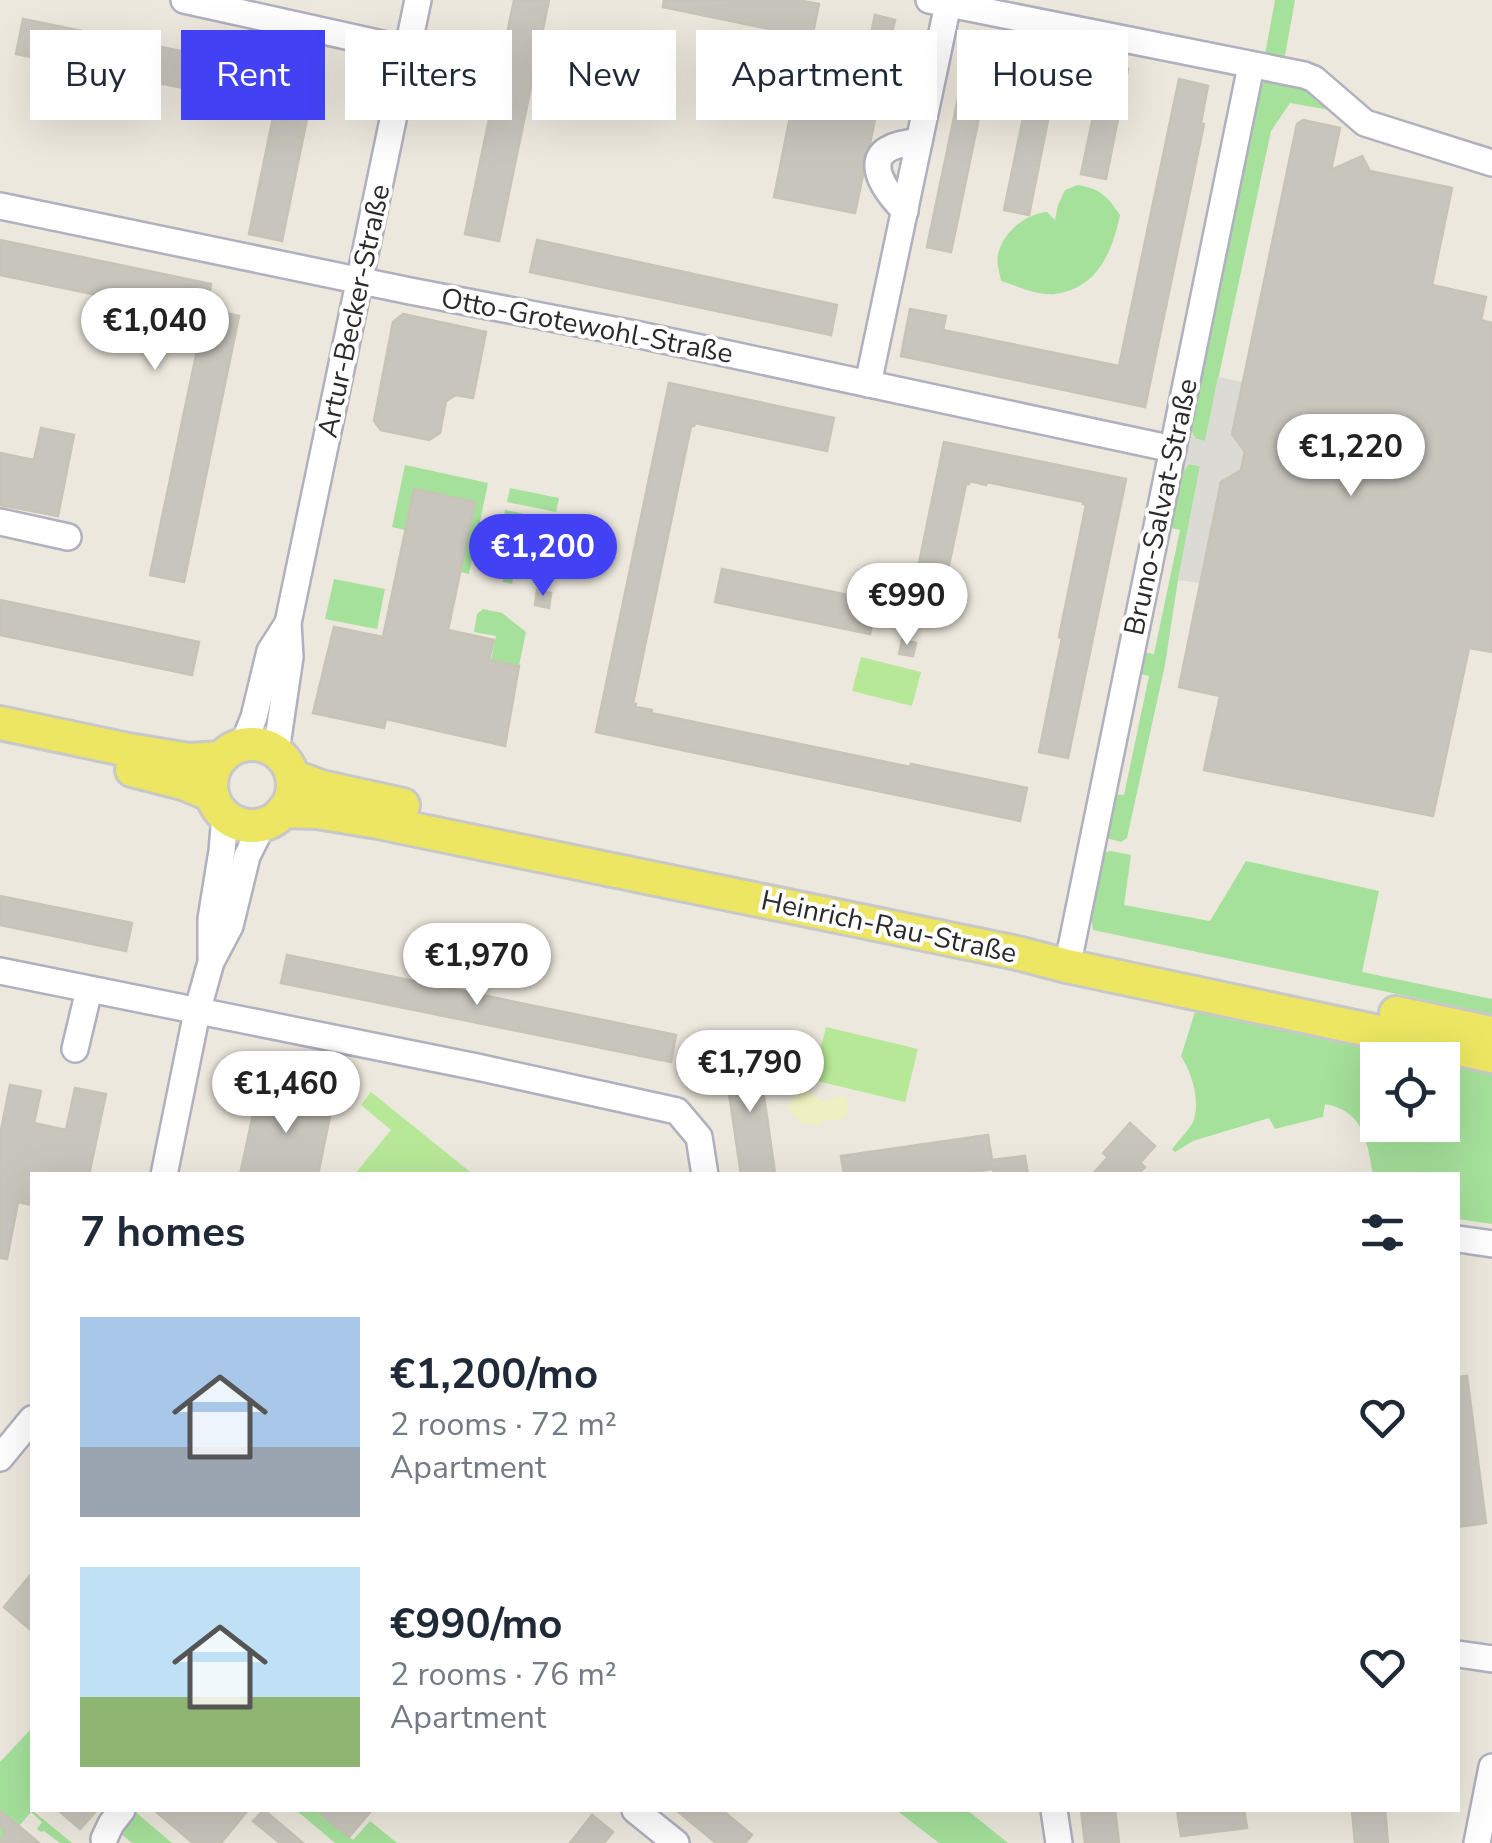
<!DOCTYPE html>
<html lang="en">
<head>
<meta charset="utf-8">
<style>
  body { margin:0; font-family:"Nunito Sans",sans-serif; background:#f6f6f7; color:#1f2937; height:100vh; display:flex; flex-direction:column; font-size:38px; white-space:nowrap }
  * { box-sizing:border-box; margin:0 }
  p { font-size:32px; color:#747a83 }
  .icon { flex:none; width:55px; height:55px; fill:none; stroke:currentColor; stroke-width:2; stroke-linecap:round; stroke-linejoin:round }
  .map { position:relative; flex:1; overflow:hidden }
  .panel { position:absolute; left:30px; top:1172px; width:1430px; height:640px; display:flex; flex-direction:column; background:#fff; border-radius:0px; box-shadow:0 10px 40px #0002 }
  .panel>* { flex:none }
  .hud { position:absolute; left:30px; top:30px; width:1432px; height:90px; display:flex; gap:20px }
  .controls { position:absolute; left:1360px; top:1042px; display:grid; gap:20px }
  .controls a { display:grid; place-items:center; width:100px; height:100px; border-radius:0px; background:#fff; box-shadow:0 10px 40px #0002; font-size:50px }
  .price { position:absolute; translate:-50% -85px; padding:0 22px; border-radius:35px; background:#fff; color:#222; font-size:32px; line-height:65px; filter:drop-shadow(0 2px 5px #0008) }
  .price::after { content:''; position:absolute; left:50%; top:60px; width:30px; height:22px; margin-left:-15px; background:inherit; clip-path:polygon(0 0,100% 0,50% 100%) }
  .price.on { background:#4242f4; color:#fff }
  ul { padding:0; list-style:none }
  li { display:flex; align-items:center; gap:30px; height:250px; padding:0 50px }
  li span { display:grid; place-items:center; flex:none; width:280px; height:200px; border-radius:0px; color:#555 }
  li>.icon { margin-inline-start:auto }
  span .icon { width:120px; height:120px; fill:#fffc; stroke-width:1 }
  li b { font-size:42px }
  h2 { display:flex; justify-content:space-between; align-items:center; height:120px; padding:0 50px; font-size:42px }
  .pill { padding:0 35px; border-radius:0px; background:#fff; box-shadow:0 10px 40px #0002; font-size:35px; line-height:90px }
  .pill.on { background:#4242f4; color:#fff }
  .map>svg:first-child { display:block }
  .green { fill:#a5e19b }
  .sand { fill:#eef0c1 }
  .pitch { fill:#b6e897 }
  .plaza { fill:#dcdad4 }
  .building { fill:#c7c5bc; stroke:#c7c4b7; stroke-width:2.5 }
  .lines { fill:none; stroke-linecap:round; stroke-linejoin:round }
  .minor-casing { stroke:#b0b0be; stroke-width:30 }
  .major-casing { stroke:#c8c8c8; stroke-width:38 }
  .minor { stroke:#fff; stroke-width:25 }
  .major { stroke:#ece662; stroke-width:32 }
  .labels { text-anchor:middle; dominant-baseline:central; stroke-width:8; stroke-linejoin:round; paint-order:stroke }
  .street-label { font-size:28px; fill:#2a2a2a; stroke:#fff }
</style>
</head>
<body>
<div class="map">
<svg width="1492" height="1843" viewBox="0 0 1492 1843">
  <rect width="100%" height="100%" fill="#ece8dd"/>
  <g class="green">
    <path d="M1275,0H1295L1284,61L1264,60Z"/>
    <path d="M1273,78H1298L1335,111L1290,103L1271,131L1205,441L1196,439L1189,428L1258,92L1263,83Z"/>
    <path d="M1078,185C1101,189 1107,196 1120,215C1112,252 1098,288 1055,294C1038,296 1017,286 1001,281C1000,274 996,262 998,255C1002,233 1025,214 1047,212L1055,220L1058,205L1065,190Z"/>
    <path d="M1189,464L1200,466L1178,580L1165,665L1127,838L1121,842L1103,837L1112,794L1124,795L1149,676L1137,673L1141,652L1154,654L1180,530L1167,527L1180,476Z"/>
    <path d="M405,465L488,483L469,574L460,572L475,503L414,490L405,530L392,527Z"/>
    <path d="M510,488L559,498L556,512L507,502Z"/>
    <path d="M505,510L554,520L547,557L519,552L512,584L503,582L505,569L494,566Z"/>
    <path d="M334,579L385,589L377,629L325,619Z"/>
    <path d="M483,609L502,613L526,632L519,666L491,660L496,636L474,632L477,614Z"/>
    <path d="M1111,851L1131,855L1124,905L1210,921L1246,861L1379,891L1362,972L1492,999V1014L1093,930L1090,909L1099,853Z"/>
    <path d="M1195,1012L1425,1060H1378V1125H1442L1443,1064L1492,1074V1224L1458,1219V1175H1373C1367,1141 1364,1111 1325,1104L1323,1117L1275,1129L1269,1118L1193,1141L1175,1152L1172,1149C1179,1140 1188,1131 1193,1122C1201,1102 1192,1073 1181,1056Z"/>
    <path d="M32,1728V1810L72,1843H60L44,1831L41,1832L37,1829L42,1822L31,1812L19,1826L7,1816L1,1823L5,1833L0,1841V1762Z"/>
    <path d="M133,1810L172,1843H132L114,1828Z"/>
    <path d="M296,1810H327L323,1816L353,1840L370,1821L397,1843H335Z"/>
    <path d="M896,1810H967L1008,1843H939Z"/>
  </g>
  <path class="sand" d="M807,1090L824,1102L840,1096L847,1098L849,1112C841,1124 839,1121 827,1119L817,1126L800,1122L788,1108C793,1097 795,1092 807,1090Z"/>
  <g class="pitch">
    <path d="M861,657L921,672L912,706L852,691Z"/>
    <path d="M826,1027L918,1049L905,1102L813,1080Z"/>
    <path d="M371,1092L474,1175H354L391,1130L361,1105Z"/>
  </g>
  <path class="plaza" d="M1218,377L1243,382L1232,433L1245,450L1241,472L1221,482L1200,583L1178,580L1200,466L1189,464L1180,476L1189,428L1196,439L1205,441Z"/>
  <g class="building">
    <path d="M514,0H549L499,241L465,234Z"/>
    <path d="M664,0H798L819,4L812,38L663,7Z"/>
    <path d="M875,15L895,20L892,33L872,29Z"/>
    <path d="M23,19L269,69L262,104L16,54Z"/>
    <path d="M971,36L995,41L951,252L927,247Z"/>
    <path d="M1037,50L1061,55L1029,215L1004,210Z"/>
    <path d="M1104,64L1128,69L1106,179L1081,174Z"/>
    <path d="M1179,79L1208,86L1201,123L1204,124L1145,407L901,356L910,309L946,316L943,330L1119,366Z"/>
    <path d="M794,97L876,114L870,144L862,162L863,175L855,213L774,197Z"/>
    <path d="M277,98L310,104L282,241L249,234Z"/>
    <path d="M1303,120L1340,128L1331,170L1362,156L1370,171L1452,188L1432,285L1486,297L1481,320L1492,323V652L1469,648L1433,816L1204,770L1220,696L1179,687L1221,482L1241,470L1243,460L1245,452L1232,434L1297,124Z"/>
    <path d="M0,240L211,284L206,309L239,316L184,582L150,575L204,317L0,275Z"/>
    <path d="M537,240L837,305L831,335L530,272Z"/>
    <path d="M403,314L486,332L473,398L456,395L446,401L440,433L429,440L381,430L374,421L393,322Z"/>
    <path d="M669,383L834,418L827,451L695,423L694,426H691L633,703L636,704L635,707L652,710L651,713L910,767L911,764L1027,788L1020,821L596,732Z"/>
    <path d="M41,428L74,435L58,516L0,505V453L34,460Z"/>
    <path d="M944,442L1126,479L1068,758L1039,752L1062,638L1059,637L1086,505L1083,504L1084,502L987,482L986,485L970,481L969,484H966L939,613L910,607Z"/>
    <path d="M414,489L475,502L448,630L494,640L489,660L519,666L505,746L386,719L384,728L313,713L334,627L383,637Z"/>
    <path d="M722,569L877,601L870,634L715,602Z"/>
    <path d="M537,590L551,593L549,608L535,605Z"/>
    <path d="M0,600L199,642L192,675L0,635Z"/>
    <path d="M902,640L916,643L913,656L899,654Z"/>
    <path d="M0,896L132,923L126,951L0,925Z"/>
    <path d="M287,955L676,1035L671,1062L281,983Z"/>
    <path d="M758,1054L775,1173L741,1175L724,1059Z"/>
    <path d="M10,1085L41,1091L34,1123L66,1130L75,1088L106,1094L89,1175H32V1205L18,1202L7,1259L0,1258V1135Z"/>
    <path d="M258,1090L332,1106L318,1175H240Z"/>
    <path d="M1130,1123L1155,1146L1140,1163L1145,1167L1137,1175H1092L1108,1157L1103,1153Z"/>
    <path d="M988,1135L992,1160L1025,1156L1028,1175H994L993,1169L950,1175H844L841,1156Z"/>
    <path d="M1467,1376L1486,1523L1458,1527V1377Z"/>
    <path d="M32,1573V1631L4,1607Z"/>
    <path d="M58,1810H97L80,1829Z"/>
    <path d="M154,1810H248L221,1843H193Z"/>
    <path d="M264,1810L303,1843H280L253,1821Z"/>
    <path d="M316,1810H372L349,1837Z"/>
    <path d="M676,1810H714L719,1814L722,1810L752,1835L745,1843H716Z"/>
    <path d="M1081,1810H1115L1119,1843H1085Z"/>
    <path d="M1177,1810H1244L1247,1828L1181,1836Z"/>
    <path d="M1352,1810H1385L1388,1843H1355Z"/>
    <path d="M0,1811L19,1826L39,1843H0L5,1833L0,1822Z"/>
    <path d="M592,1815L613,1832L604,1843H570Z"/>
  </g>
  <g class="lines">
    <g class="minor-casing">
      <g id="minor">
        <path d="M184,0L409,50"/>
        <path d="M929,0L1304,75L1314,79L1365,123L1492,163"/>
        <path d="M0,206L410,291L640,335L1173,449"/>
        <path d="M905,211C874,180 859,145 919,142"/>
        <path d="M868,384L948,4"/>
        <path d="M0,522L68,537"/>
        <path d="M243,745L254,717L270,651L288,623"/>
        <path d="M276,752L290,657L288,623L418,0"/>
        <path d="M1071,948L1251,66"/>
        <path d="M211,957V919L222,851L225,816"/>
        <path d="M0,971L477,1067L677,1111L699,1137L705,1175"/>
        <path d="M75,1049L89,990"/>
        <path d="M164,1175L197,1012L211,962L230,926L247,856L263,824"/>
        <path d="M1458,1239L1492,1244"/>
        <path d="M0,1458L32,1419"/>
        <path d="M1458,1654L1492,1659"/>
        <path d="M635,1810L676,1843"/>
        <path d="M1054,1810L1059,1843"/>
        <path d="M104,1839L111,1824L122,1810"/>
        <path d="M1477,1843L1492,1767"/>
      </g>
    </g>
    <g class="major-casing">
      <g id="major">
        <path d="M0,723L128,750L189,760L221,758"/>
        <circle cx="252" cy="785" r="41"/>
        <path d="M132,770L183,783L212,795"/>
        <path d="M292,776L321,787L403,805"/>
        <path d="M283,811L317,812L378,822L1017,953L1067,966L1492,1056"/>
        <path d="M1396,1013L1492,1033"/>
      </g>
    </g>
    <use href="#minor" class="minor"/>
    <use href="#major" class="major"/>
  </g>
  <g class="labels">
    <g class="street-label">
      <text transform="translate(354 311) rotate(-78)">Artur-Becker-Straße</text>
      <text transform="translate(587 326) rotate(11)">Otto-Grotewohl-Straße</text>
      <text transform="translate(1161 507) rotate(-78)">Bruno-Salvat-Straße</text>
      <text transform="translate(889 927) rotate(12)">Heinrich-Rau-Straße</text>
    </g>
  </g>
</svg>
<div class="controls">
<a><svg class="icon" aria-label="locate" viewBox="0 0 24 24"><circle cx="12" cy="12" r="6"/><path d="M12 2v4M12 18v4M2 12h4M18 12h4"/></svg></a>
</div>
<b class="price" style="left:155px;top:373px">€1,040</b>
<b class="price" style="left:1351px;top:499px">€1,220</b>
<b class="price on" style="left:543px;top:599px">€1,200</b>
<b class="price" style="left:907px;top:648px">€990</b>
<b class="price" style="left:477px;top:1008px">€1,970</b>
<b class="price" style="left:750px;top:1115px">€1,790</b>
<b class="price" style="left:286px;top:1136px">€1,460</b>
<div class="hud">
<a class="pill">Buy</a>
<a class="pill on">Rent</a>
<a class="pill">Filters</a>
<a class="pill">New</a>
<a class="pill">Apartment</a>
<a class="pill">House</a>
</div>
<section class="panel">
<h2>7 homes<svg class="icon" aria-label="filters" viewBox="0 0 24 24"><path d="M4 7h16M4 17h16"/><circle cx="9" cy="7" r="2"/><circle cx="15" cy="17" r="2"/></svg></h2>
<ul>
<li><span style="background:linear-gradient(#a9c7e8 65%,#9aa5b1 0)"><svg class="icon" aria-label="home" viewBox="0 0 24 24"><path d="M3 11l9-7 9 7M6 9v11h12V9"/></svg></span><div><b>€1,200/mo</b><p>2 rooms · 72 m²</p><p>Apartment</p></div><svg class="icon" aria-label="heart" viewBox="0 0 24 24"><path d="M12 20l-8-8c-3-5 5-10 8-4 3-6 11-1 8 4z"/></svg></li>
<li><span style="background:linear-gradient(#bfe0f5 65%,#8fb573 0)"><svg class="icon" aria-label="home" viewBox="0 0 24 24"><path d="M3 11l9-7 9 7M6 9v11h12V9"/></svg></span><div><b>€990/mo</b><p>2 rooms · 76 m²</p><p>Apartment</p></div><svg class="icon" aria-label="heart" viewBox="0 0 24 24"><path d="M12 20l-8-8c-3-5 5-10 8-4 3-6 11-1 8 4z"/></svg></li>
</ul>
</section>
</div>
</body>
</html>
